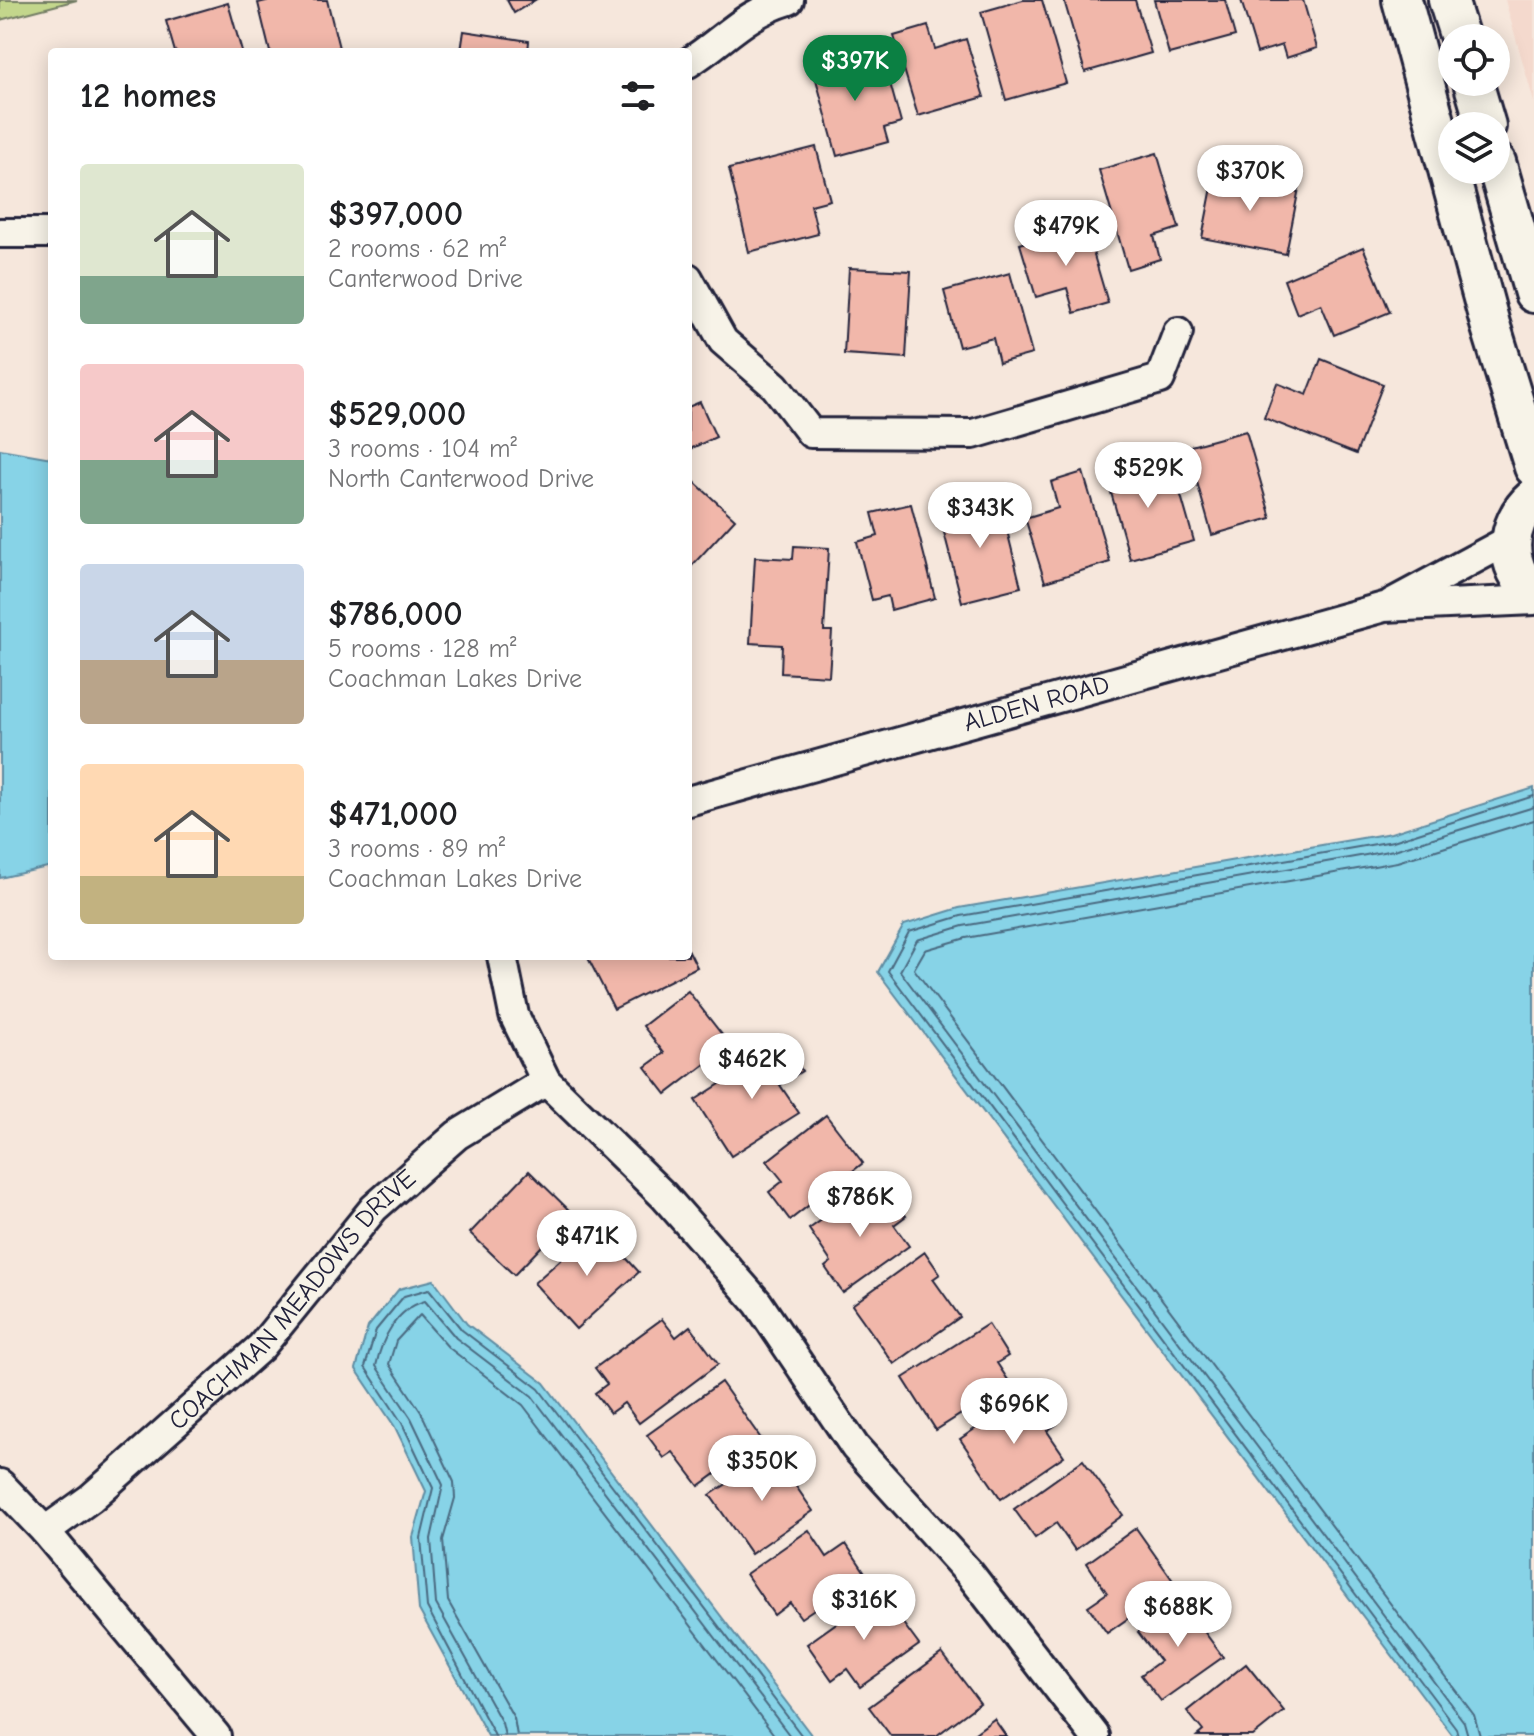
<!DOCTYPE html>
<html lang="en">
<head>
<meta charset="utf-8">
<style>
  body { margin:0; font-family:"Comic Neue",sans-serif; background:#f2f2f2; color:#202124; height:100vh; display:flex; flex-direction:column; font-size:30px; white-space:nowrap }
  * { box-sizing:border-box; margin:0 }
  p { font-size:26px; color:#757577 }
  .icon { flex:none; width:44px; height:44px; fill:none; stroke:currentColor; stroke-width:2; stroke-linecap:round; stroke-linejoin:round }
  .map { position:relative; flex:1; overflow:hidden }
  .details { position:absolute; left:48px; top:48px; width:644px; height:912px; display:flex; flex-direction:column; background:#fff; border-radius:8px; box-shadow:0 4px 20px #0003 }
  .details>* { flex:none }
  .controls { position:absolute; left:1438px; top:24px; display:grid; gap:16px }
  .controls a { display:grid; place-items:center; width:72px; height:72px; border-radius:50%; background:#fff; box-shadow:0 4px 20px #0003; font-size:40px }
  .price { position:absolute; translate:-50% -68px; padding:0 18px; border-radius:28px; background:#fff; color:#222; font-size:26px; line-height:52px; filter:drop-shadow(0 2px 4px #0008) }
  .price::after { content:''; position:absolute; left:50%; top:48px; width:24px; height:18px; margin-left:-12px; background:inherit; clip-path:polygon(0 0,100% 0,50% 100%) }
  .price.active { background:#0b8043; color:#fff }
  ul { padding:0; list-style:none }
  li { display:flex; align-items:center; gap:24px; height:200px; padding:0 32px }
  li span { display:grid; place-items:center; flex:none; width:224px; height:160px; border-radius:8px; color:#555 }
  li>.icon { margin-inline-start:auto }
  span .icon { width:96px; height:96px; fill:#fffc; stroke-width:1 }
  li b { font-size:34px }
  h2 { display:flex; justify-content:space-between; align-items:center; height:96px; padding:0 32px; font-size:34px }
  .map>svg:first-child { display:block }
  .built { fill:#f4d9cd }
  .green { fill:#c3d68c; stroke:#727c64; stroke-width:2 }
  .water { fill:#87d3e7; stroke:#5f8ca2; stroke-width:2 }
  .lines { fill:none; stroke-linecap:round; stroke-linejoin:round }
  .shore { stroke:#4a6980; stroke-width:2 }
  .building { fill:#f1b7aa; stroke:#22223b; stroke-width:2 }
  .street-casing { stroke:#22223b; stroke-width:34 }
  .secondary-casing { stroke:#22223b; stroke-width:44 }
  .street { stroke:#f7f3e8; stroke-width:28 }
  .secondary { stroke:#f7f3e8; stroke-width:38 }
  .labels { text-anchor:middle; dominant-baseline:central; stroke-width:6; stroke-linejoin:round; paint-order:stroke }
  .street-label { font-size:26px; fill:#22223b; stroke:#f7f3e8 }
</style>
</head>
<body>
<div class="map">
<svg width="1534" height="1736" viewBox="0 0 1534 1736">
  <rect width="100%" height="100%" fill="#f6e7dc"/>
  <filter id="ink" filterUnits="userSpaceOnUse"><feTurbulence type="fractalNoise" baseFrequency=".0125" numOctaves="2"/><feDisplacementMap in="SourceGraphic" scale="16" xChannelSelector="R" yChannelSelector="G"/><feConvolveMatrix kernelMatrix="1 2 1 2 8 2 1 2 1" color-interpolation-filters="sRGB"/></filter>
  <g filter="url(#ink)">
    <path class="built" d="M1505,0H1534V102Z"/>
    <path class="green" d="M0,0H77L0,20Z"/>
    <g class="water">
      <path d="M0,449L52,458V866L0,878Z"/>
      <path d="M1534,788V1736H1453L878,972L904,925L959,908L1391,833Z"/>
      <path d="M434,1280L467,1324L544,1383L812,1736H488L419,1610L413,1537L426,1491L395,1427L356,1369L368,1327L399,1289Z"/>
    </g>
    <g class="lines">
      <g class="shore">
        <path d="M495,1736L427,1607L421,1538L433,1488L402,1423L365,1367L376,1330L404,1296L429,1289L462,1330L539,1389L802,1736"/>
        <path d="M505,1736L502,1723L436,1604L431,1539L443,1485L411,1418L376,1366C382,1338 396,1309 425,1301L456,1338L532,1396L790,1736"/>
        <path d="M517,1736L514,1718L448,1601L443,1540L455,1498L454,1482L421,1412L389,1364L396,1341L420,1315L448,1347L523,1405L775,1736"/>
        <path d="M1458,1736L1456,1728L888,971L909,932L961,916L1393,841L1534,796"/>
        <path d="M1468,1736L1464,1722L900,971L917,940L963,926L1394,850L1534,807"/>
        <path d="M1480,1736L1474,1715L914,969L925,950L966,938L1397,862L1534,820"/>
      </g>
    </g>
    <g class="building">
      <path d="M270,0H327L340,52H270L258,3Z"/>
      <path d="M507,0H535L514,13Z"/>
      <path d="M1023,0H1042L1066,83L1006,100L981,12Z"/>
      <path d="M1064,0H1135L1151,53L1085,72Z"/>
      <path d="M1154,0H1225L1235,36L1169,54Z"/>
      <path d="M1241,0H1303L1317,48L1286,58L1282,45L1257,53Z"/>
      <path d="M228,3L242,52H175L166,21Z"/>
      <path d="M928,26L935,49L966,39L984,97L918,116L894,36Z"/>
      <path d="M464,31L529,41L528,52H446L447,48L461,51Z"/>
      <path d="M845,52L852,74L885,65L901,123L884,128L888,142L837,156L811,61Z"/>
      <path d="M816,147L830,200L811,205L818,234L749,252L729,169Z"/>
      <path d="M1157,153L1179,228L1154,236L1160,259L1128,269L1099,170Z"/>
      <path d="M1215,172L1299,188L1286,254L1202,238Z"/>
      <path d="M1085,225L1108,303L1074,313L1067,288L1036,297L1020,244Z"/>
      <path d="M1363,247L1390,312L1334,335L1321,304L1297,314L1284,280Z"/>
      <path d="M849,268L911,271L906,358L844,354Z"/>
      <path d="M1010,273L1032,354L999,363L993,338L959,347L944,291Z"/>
      <path d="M1321,359L1383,384L1356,454L1264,418L1277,383L1307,395Z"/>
      <path d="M700,402L716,437L688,450V407Z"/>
      <path d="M1246,431L1271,518L1212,535L1187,447Z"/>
      <path d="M1134,459L1140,480L1174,471L1194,541L1130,559L1104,468Z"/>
      <path d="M1083,472L1110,562L1045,582L1025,518L1058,508L1051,482Z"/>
      <path d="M688,476L735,519L688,570Z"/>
      <path d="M999,498L1021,587L962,602L939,513Z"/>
      <path d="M911,504L935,598L891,610L888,596L872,600L857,542L878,536L872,513Z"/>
      <path d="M794,546L829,548L824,631H832L829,676L781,673L782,645L750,643L755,557L793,559Z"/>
      <path d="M688,949L697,967L614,1009L587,956H688Z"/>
      <path d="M688,991L730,1045L666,1094L645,1067L664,1053L643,1026Z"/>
      <path d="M784,1043L802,1071L780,1085L799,1113L731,1156L695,1100Z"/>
      <path d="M826,1115L863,1163L790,1220L769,1192L783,1181L767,1161Z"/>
      <path d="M529,1171L573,1214L514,1275L470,1233Z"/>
      <path d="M865,1189L879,1209L894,1198L906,1216L894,1225L909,1246L843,1293L825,1267L831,1262L809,1229Z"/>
      <path d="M598,1227L639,1272L576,1329L534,1283Z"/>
      <path d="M925,1252L940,1274L933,1279L960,1317L894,1364L852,1305Z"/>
      <path d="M662,1319L676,1337L690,1326L718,1364L639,1423L624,1403L610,1413L595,1393L607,1384L595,1368Z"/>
      <path d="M988,1324L1008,1356L997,1363L1010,1383L936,1430L903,1378Z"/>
      <path d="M721,1382L762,1440L699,1486L673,1452L664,1458L647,1435Z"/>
      <path d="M1022,1397L1032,1412L1043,1404L1057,1424L1047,1431L1064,1456L1001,1499L960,1439Z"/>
      <path d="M773,1453L813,1511L751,1554L710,1495Z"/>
      <path d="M1083,1460L1123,1515L1075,1550L1056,1523L1035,1538L1014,1509Z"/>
      <path d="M1136,1528L1176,1585L1107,1633L1088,1606L1107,1593L1087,1563Z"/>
      <path d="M809,1530L827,1557L846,1544L866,1574L801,1618L790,1603L774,1615L746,1574Z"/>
      <path d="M880,1592L919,1645L860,1687L847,1669L832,1680L807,1644Z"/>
      <path d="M1189,1596L1202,1614L1195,1619L1223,1657L1161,1701L1141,1675L1160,1661L1138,1632Z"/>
      <path d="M942,1653L980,1703L936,1736H891L869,1707Z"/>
      <path d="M1246,1664L1284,1711L1253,1736H1197L1203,1731L1187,1711Z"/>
      <path d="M994,1719L1006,1736H971Z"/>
    </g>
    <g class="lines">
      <g class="street-casing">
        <g id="street">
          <path d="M688,63C725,40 743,14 789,0"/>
          <path d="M0,233H52"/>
          <path d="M688,278L723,341L775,386L811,433L973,434L1160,379L1178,332"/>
          <path d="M1392,603L1511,539"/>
          <path id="s1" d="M688,801L1384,607L1534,600"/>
          <path d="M502,956L514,1015L546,1081L664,1196L758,1303L855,1447L970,1574L1095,1736"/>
          <path d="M0,1484L45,1531L216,1736"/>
          <path id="s2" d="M45,1531L91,1498L261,1347L374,1208L457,1135L546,1081"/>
        </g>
      </g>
      <g class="secondary-casing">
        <g id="secondary">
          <path d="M1402,0L1490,324L1534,467"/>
          <path d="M1448,0L1460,38"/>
          <path d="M1473,82L1486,126"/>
          <path d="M1496,162L1534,293"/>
          <path d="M1534,498C1504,524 1503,567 1534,593"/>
        </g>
      </g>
      <use href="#street" class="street"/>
      <use href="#secondary" class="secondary"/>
    </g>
  </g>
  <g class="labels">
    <g class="street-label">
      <text stroke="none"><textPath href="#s1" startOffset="362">ALDEN ROAD</textPath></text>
      <text stroke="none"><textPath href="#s2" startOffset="340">COACHMAN MEADOWS DRIVE</textPath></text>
    </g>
  </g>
</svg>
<div class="controls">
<a><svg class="icon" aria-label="locate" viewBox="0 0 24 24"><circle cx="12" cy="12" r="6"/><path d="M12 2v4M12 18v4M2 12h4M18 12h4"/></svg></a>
<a><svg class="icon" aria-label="layers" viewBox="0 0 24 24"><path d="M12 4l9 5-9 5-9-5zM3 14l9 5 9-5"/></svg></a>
</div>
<b class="price active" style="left:855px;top:103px">$397K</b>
<b class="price" style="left:1250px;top:213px">$370K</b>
<b class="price" style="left:1066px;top:268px">$479K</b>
<b class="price" style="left:1148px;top:510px">$529K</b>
<b class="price" style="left:980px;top:550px">$343K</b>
<b class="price" style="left:752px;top:1101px">$462K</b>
<b class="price" style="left:860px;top:1239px">$786K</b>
<b class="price" style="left:587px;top:1278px">$471K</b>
<b class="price" style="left:1014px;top:1446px">$696K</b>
<b class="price" style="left:762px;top:1503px">$350K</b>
<b class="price" style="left:864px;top:1642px">$316K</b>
<b class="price" style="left:1178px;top:1649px">$688K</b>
<section class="details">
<h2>12 homes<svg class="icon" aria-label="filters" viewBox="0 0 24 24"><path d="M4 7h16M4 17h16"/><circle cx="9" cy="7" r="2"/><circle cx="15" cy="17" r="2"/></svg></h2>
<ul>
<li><span style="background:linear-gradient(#dfe7d0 70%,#7fa58c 0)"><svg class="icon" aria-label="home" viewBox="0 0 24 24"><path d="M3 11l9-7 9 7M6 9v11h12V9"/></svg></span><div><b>$397,000</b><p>2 rooms · 62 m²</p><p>Canterwood Drive</p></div></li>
<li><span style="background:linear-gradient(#f6c9c9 60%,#7fa58c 0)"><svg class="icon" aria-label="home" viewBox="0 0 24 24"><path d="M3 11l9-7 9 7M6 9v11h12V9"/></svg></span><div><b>$529,000</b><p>3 rooms · 104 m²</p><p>North Canterwood Drive</p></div></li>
<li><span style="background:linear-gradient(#c9d6e8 60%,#b9a48a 0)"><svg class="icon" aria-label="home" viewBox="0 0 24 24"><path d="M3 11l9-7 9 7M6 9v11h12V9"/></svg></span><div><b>$786,000</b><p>5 rooms · 128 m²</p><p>Coachman Lakes Drive</p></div></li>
<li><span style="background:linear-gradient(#ffd9b3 70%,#c2b280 0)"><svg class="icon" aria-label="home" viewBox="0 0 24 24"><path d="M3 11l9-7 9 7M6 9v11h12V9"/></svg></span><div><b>$471,000</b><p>3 rooms · 89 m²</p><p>Coachman Lakes Drive</p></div></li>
</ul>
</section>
</div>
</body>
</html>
